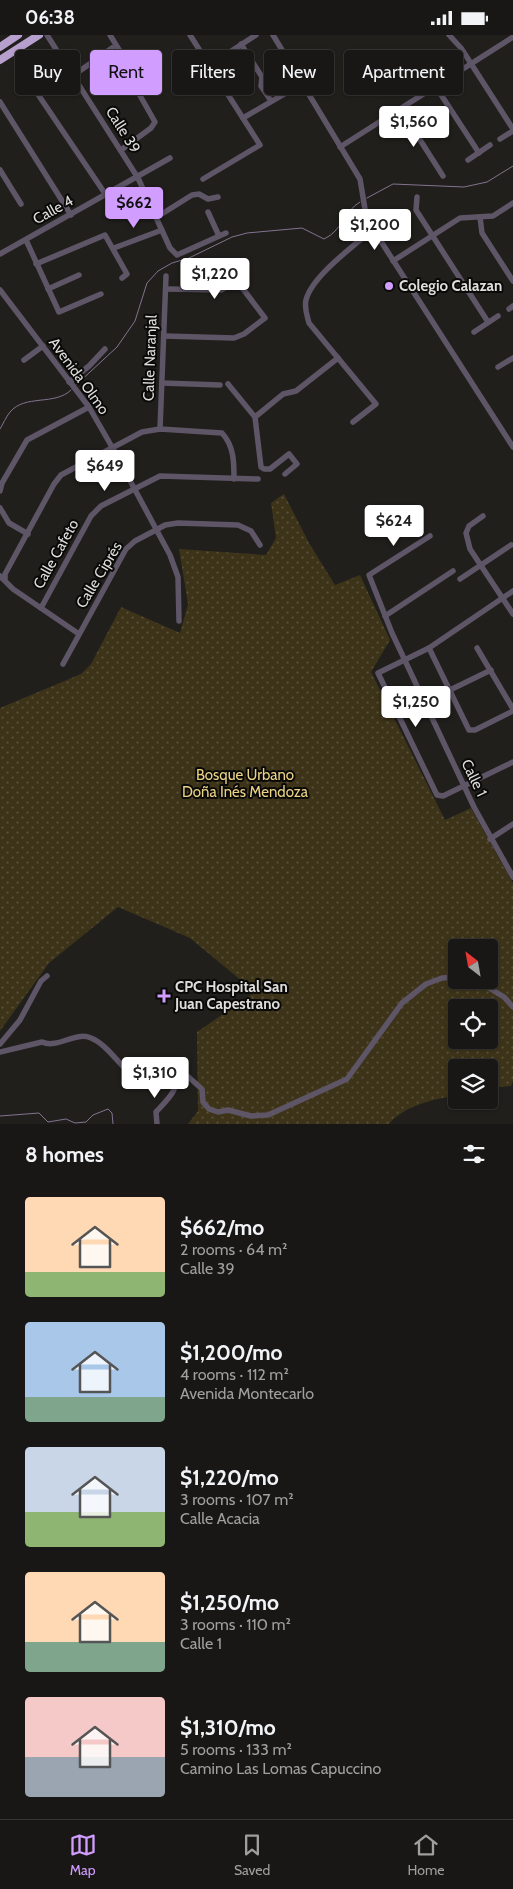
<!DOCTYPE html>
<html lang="en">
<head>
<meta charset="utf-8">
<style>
  body { margin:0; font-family:Cabin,sans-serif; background:#252422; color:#f1f3f6; height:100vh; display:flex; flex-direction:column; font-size:19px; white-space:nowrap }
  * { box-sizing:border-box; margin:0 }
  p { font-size:16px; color:#9f9fa0 }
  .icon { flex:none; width:28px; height:28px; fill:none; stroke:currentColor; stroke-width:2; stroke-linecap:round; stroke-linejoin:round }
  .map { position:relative; height:1089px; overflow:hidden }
  .panel { display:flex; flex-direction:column; background:#181715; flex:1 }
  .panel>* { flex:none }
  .top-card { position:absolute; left:15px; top:15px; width:484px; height:45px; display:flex; gap:10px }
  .needle { width:32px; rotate:329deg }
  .controls { position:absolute; left:448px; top:904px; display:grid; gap:10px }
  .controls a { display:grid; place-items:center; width:50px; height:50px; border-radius:5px; background:#181715; box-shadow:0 1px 4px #0004,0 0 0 1px #363634; font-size:25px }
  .price { position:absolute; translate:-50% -42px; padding:0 11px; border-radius:5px; background:#fff; color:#222; font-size:16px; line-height:32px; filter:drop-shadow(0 1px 2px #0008) }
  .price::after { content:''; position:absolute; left:50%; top:30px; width:15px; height:11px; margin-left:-8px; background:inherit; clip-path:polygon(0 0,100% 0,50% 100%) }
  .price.selected { background:#d19dfe; color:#111 }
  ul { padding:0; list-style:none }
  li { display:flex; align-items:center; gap:15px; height:125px; padding:0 25px }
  li span { display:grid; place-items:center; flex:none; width:140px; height:100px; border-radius:5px; color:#555 }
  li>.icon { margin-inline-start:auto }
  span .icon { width:60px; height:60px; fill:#fffc; stroke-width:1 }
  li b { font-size:21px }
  h2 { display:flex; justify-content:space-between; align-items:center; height:60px; padding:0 25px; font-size:21px }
  .tag { padding:0 18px; border-radius:5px; background:#181715; box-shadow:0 1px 4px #0004,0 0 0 1px #363634; font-size:18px; line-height:45px }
  .tag.selected { background:#d19dfe; color:#111 }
  .status { display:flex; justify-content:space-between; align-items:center; height:35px; padding:0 25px; background:#181715; direction:ltr }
  .status svg { height:14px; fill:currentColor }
  .tabs { display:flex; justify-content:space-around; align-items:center; height:70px; border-top:1px solid #363634; background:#181715; font-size:14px; color:#9f9fa0 }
  .tabs a { display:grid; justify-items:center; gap:2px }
  .tabs .selected { color:#d19dfe }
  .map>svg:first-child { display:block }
  .park { fill:url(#park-dots); fill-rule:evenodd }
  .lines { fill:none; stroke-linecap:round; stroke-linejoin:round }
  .stream { stroke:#82738f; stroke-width:1 }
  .minor { stroke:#5e5567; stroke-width:5.5 }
  .highway { stroke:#b79fce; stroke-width:8 }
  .poi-dot { fill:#d19dfe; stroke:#090908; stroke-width:2 }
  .labels { text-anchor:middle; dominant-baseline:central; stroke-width:4; stroke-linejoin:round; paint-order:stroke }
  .street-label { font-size:15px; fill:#dedddb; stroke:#090908 }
  .poi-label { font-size:15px; font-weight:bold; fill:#dedddb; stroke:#090908; text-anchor:start }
  .park-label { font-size:15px; fill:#ecd285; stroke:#090908 }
</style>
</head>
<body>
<div class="status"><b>06:38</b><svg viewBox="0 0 49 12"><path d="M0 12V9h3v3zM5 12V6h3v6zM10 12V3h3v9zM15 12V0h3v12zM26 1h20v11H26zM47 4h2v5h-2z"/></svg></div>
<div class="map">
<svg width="513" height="1089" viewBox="0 0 513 1089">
  <defs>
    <pattern id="park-dots" width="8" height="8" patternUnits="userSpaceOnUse" patternTransform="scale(1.25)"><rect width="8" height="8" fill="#3c3319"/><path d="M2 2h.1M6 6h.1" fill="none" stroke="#58503a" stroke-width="1.8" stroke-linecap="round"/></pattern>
  </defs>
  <rect width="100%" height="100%" fill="#201f1c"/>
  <path class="park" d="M284,459L309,508L335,550L360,540L390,605L371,637L445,785L471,773L513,848V1046L511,1051L489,1053V1032H456V1060C433,1065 405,1070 389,1089H188L198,1076L197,997L255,957L190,903L118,872L49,928L0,996V673L81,639L91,629L121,572L180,598L188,569L179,514L266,520L276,503L271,468ZM456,912H489V945H456ZM456,972H489V1005H456Z"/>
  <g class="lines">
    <g class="stream">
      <path d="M367,163L393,149L464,152L487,147L513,131"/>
      <path d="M76,350L117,312L135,286L147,248L158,236L172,228L189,223L232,202L247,198L302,193L324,204C342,196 344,176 360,167"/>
      <path d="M0,394C3,389 6,382 10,377C25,359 55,371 71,355"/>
      <path d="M0,1081L39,1078L48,1087L66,1084L75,1088L86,1087L93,1080L108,1074L112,1078L113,1089"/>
    </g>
    <g class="minor">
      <path d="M47,0L138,143L170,213L177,220L226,198"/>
      <path d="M110,0L129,31"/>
      <path d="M190,0L260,110L203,144"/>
      <path d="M273,0L360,144L365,174L373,194L513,412"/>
      <path d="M449,0L461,13L513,94"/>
      <path d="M241,9L262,42L261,51L271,66"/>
      <path d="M216,26L256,0"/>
      <path d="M74,40L112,13"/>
      <path d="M436,52L479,118"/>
      <path d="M35,55L106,160"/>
      <path d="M0,67L71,180"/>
      <path d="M401,75L443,141"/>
      <path d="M243,83L303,48"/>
      <path d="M500,104L513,96"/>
      <path d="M340,112L513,2"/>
      <path d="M121,115L151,93L155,87L125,34"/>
      <path d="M468,125L490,110"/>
      <path d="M0,135L21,169"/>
      <path d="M417,162L416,175L488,287"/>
      <path d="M208,177L219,201"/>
      <path d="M157,182L192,160L199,159L208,164L218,162"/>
      <path d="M480,182L482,198L513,246"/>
      <path d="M26,205L59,277L101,259"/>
      <path d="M114,213L162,195"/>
      <path d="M0,219L170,123"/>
      <path d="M393,226L460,183L493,181L513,168"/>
      <path d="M36,229L105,200L127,239L122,243"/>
      <path d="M48,254L79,240"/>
      <path d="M0,255L89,372L112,412L170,520L178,542L179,586"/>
      <path d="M509,274L513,271"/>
      <path d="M474,297L498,281"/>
      <path d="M164,301L234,303L244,299L265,283L237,246L221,255L166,254"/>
      <path d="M24,325L43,311"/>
      <path d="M498,332L513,323"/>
      <path d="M69,347L89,331L105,314"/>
      <path d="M162,348L220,350"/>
      <path d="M228,349L255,382"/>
      <path d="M353,387L376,369L309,288C307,280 304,273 306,265C312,241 354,211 373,194"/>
      <path d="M160,394L166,241"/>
      <path d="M285,439L297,429L289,419L270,434H264L261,432L255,382L283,359L296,356L338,323"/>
      <path d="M0,456L2,448L27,405L89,372"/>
      <path d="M0,473L9,488L28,499"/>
      <path d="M483,481L469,491L466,498L470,514L513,579"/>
      <path d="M430,501L369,540L392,598L474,772L513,842"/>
      <path d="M0,541L13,554L79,599"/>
      <path d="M5,544V539L54,449L61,440L142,397L160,394L222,398C234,411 234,427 234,444"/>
      <path d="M460,544L511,510"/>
      <path d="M513,556L429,613L378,638L437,760L443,761L513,727"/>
      <path d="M41,573L91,481L101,471L160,441L258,444"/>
      <path d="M385,581L453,536"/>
      <path d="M429,613L469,695H475L513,676"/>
      <path d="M477,613L513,674"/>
      <path d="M63,629L126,514L135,506L156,495L165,490L178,488L238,490L251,496L260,510"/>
      <path d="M450,655L491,635"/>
      <path d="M490,804L513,789"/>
      <path d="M476,945L504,962L513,972"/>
      <path d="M0,1009L20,985L41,946L47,941"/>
      <path d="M0,1017L42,1007C58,1014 75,996 91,1003C106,1009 117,1027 129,1037L136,1038L176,1031"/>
      <path d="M176,1031L202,1054L203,1067L209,1074L218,1077L228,1075L251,1081L268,1080L347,1044L402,968L426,949L442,943L456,942"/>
      <path d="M157,1089L156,1077C173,1059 178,1056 176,1031"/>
    </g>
    <g class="highway">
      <path d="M0,12L18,0"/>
      <path d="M0,25L39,0"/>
    </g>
  </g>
  <g class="poi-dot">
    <circle cx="389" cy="251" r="5"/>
    <path d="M161.5 953.5h5v5h5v5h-5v5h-5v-5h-5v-5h5z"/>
  </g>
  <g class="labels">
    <g class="street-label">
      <text transform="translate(123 95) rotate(58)">Calle 39</text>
      <text transform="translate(53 175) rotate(-29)">Calle 4</text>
      <text transform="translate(150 323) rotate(-88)">Calle Naranjal</text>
      <text transform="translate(79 341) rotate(54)">Avenida Olmo</text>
      <text transform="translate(56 519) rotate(-61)">Calle Cafeto</text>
      <text transform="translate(99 540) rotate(-59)">Calle Ciprés</text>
      <text transform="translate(474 743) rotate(64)">Calle 1</text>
    </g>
    <g class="poi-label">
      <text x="399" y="251">Colegio Calazan</text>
      <text x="175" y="952">CPC Hospital San<tspan x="175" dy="17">Juan Capestrano</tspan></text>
    </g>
    <g class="park-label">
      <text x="245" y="740">Bosque Urbano<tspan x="245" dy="17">Doña Inés Mendoza</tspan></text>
    </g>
  </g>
</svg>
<div class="controls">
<a><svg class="needle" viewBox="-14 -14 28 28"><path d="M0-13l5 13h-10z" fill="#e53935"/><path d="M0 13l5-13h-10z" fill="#9f9fa0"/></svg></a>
<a><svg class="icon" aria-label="locate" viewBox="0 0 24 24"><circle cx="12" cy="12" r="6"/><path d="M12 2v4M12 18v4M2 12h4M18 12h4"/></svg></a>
<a><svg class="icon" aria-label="layers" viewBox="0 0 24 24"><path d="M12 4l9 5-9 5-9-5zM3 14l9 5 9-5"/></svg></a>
</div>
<b class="price" style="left:414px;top:113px">$1,560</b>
<b class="price selected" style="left:134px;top:194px">$662</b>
<b class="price" style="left:375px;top:216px">$1,200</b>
<b class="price" style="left:215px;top:265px">$1,220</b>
<b class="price" style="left:105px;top:457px">$649</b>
<b class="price" style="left:394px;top:512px">$624</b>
<b class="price" style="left:416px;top:693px">$1,250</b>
<b class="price" style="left:155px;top:1064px">$1,310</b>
<div class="top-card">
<a class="tag">Buy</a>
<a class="tag selected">Rent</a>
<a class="tag">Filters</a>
<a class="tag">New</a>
<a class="tag">Apartment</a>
</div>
</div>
<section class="panel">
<h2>8 homes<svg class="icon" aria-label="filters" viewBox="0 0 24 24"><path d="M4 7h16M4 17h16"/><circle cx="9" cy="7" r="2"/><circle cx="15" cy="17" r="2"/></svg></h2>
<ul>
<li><span style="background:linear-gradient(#ffd9b3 75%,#8fb573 0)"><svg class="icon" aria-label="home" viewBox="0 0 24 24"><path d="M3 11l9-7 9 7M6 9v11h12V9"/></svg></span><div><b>$662/mo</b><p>2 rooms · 64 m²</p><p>Calle 39</p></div></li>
<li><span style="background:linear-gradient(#a9c7e8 75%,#7fa58c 0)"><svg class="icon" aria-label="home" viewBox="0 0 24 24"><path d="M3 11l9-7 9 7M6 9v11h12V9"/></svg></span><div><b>$1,200/mo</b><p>4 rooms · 112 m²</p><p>Avenida Montecarlo</p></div></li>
<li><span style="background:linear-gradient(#c9d6e8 65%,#8fb573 0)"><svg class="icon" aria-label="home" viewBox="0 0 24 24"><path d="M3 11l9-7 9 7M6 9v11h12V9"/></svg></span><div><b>$1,220/mo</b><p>3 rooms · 107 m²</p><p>Calle Acacia</p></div></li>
<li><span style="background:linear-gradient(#ffd9b3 70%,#7fa58c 0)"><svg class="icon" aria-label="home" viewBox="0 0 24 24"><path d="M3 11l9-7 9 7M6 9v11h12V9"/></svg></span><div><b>$1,250/mo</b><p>3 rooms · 110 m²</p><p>Calle 1</p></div></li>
<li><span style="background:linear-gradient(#f6c9c9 60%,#9aa5b1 0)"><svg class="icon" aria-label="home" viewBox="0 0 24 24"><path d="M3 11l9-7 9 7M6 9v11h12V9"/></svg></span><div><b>$1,310/mo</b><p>5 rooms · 133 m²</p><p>Camino Las Lomas Capuccino</p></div></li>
</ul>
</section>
<nav class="tabs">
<a class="selected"><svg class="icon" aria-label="map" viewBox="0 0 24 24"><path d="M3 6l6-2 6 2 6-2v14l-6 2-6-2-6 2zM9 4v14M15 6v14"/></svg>Map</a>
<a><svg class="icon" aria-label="saved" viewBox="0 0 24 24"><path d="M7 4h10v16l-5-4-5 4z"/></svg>Saved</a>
<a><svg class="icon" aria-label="home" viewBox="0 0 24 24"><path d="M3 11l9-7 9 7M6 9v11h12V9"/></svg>Home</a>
</nav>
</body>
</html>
